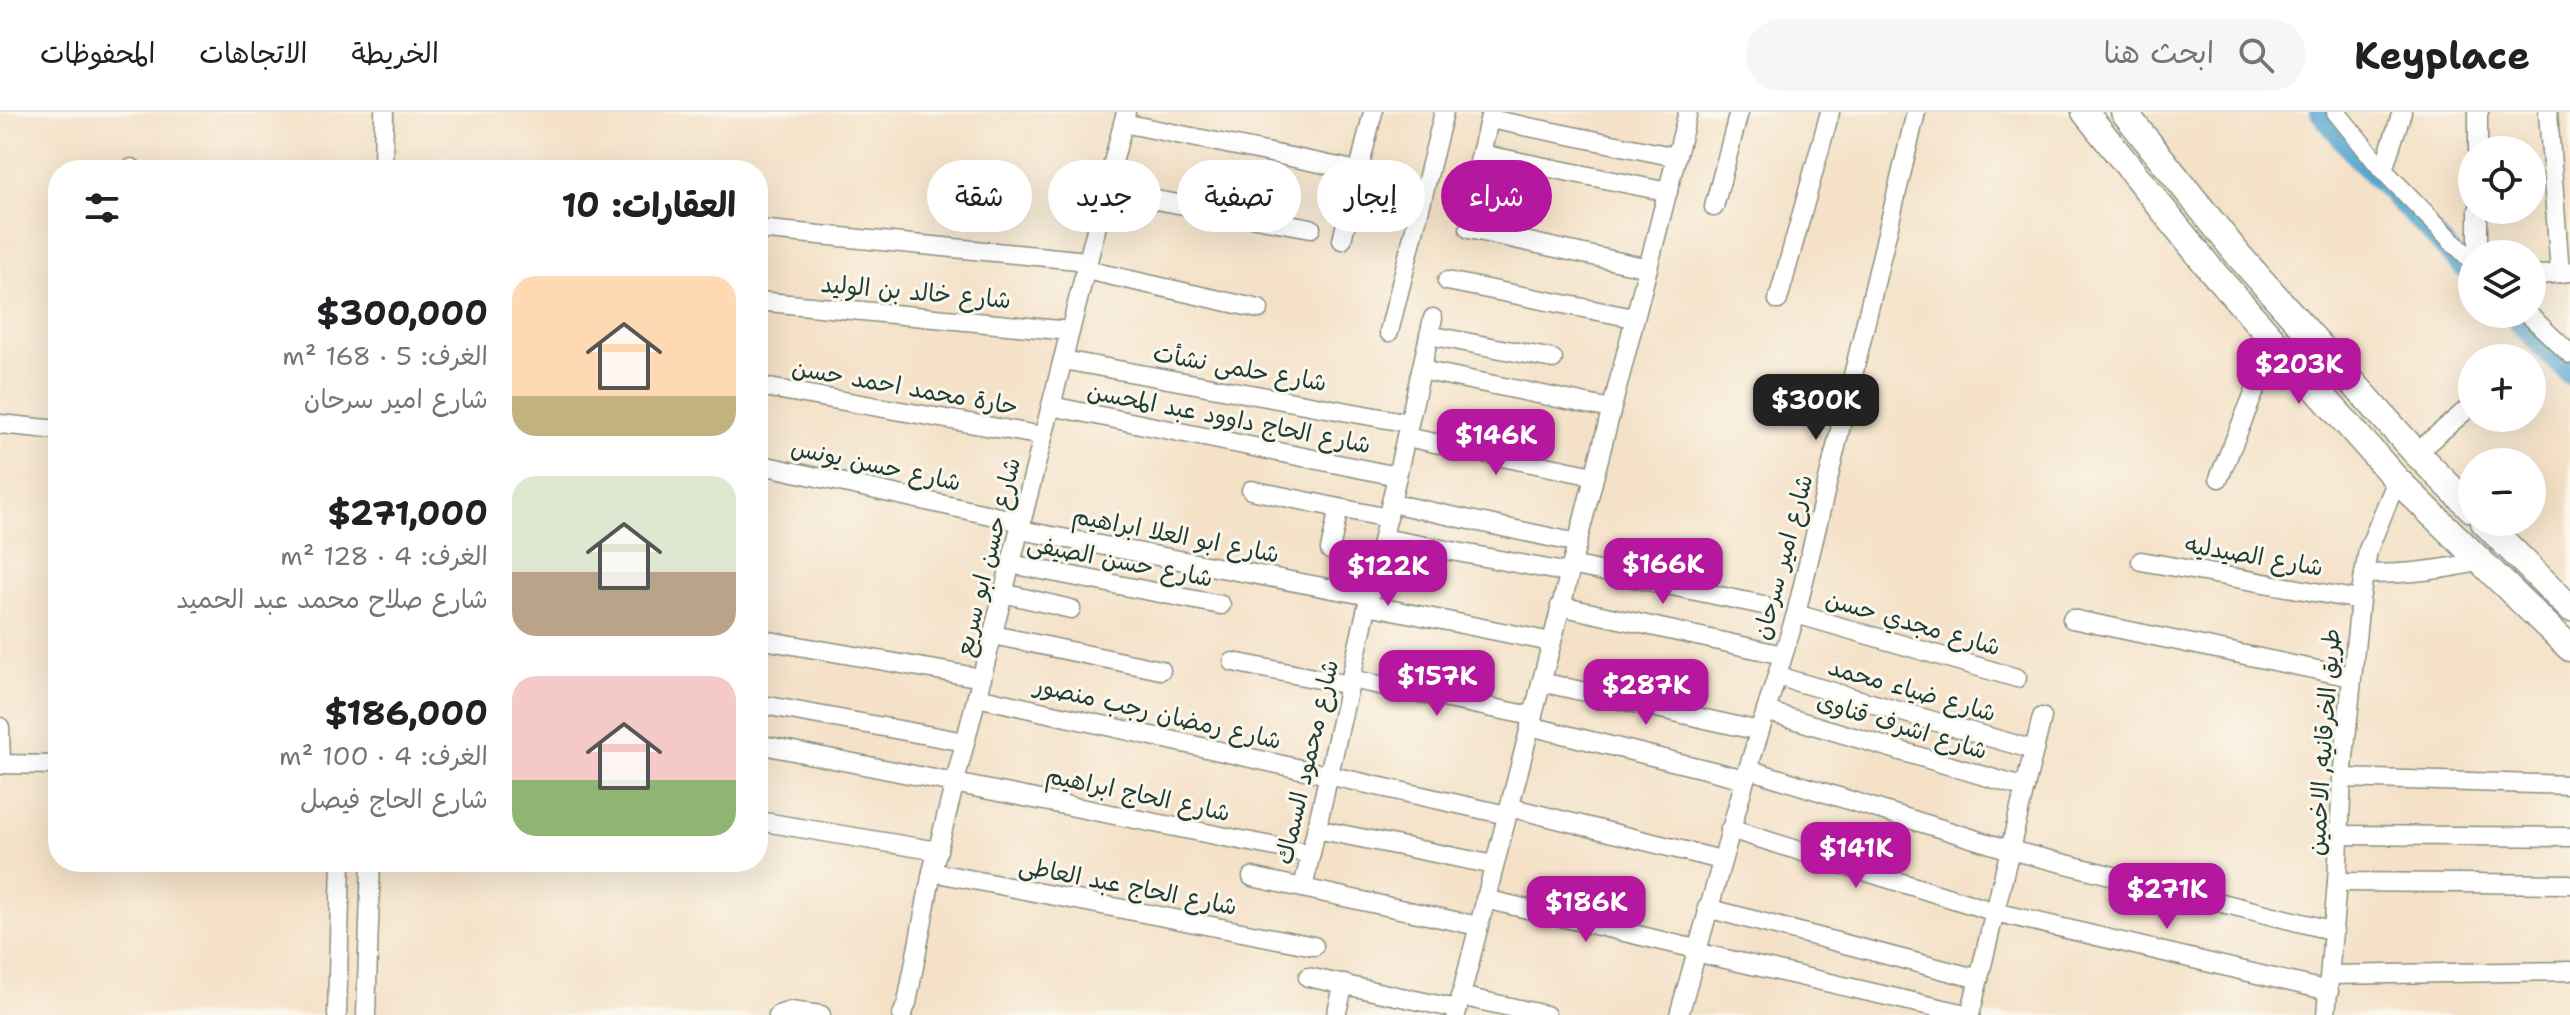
<!DOCTYPE html>
<html lang="ar">
<head>
<meta charset="utf-8">
<style>
  body { margin:0; font-family:"Shantell Sans","Playpen Sans Arabic",sans-serif; background:#f6f6f6; color:#202124; direction:rtl; height:100vh; display:flex; flex-direction:column; font-size:30px; white-space:nowrap }
  * { box-sizing:border-box; margin:0 }
  p { font-size:26px; color:#757577 }
  .icon { flex:none; width:44px; height:44px; fill:none; stroke:currentColor; stroke-width:2; stroke-linecap:round; stroke-linejoin:round }
  .map { position:relative; flex:1; overflow:hidden; direction:ltr }
  .sheet { position:absolute; left:48px; top:48px; width:720px; height:712px; display:flex; flex-direction:column; background:#fff; border-radius:32px; box-shadow:0 8px 32px #0002; direction:rtl }
  .sheet>* { flex:none }
  .hud { position:absolute; left:792px; top:48px; width:760px; height:72px; direction:rtl; display:flex; gap:16px }
  .buttons { position:absolute; left:2458px; top:24px; display:grid; gap:16px }
  .buttons a { display:grid; place-items:center; width:88px; height:88px; border-radius:50%; background:#fff; box-shadow:0 8px 32px #0002; font-size:40px }
  .price { position:absolute; translate:-50% -68px; padding:0 18px; border-radius:16px; background:#b5179e; color:#fff; font-size:26px; line-height:52px; filter:drop-shadow(0 2px 4px #0008) }
  .price::after { content:''; position:absolute; left:50%; top:48px; width:24px; height:18px; margin-left:-12px; background:inherit; clip-path:polygon(0 0,100% 0,50% 100%) }
  .price.current { background:#222; color:#fff }
  ul { padding:0; list-style:none }
  li { display:flex; align-items:center; gap:24px; height:200px; padding:0 32px }
  li span { display:grid; place-items:center; flex:none; width:224px; height:160px; border-radius:24px; color:#555 }
  li>.icon { margin-inline-start:auto }
  span .icon { width:96px; height:96px; fill:#fffc; stroke-width:1 }
  li b { font-size:34px }
  h2 { display:flex; justify-content:space-between; align-items:center; height:96px; padding:0 32px; font-size:34px }
  .chip { padding:0 28px; border-radius:36px; background:#fff; box-shadow:0 8px 32px #0002; font-size:28px; line-height:72px }
  .chip.current { background:#b5179e; color:#fff }
  header { display:flex; align-items:center; gap:48px; box-sizing:border-box; height:112px; padding:0 40px; background:#fff; border-bottom:2px solid #e0e0e0 }
  header strong { font-size:38px }
  nav { display:flex; gap:44px; margin-inline-start:auto; font-size:28px }
  .search { width:560px; height:72px; background:#f6f6f6; display:flex; align-items:center; gap:20px; box-sizing:border-box; padding:0 28px; border-radius:44px; color:#757577; font-size:30px }
  .map>svg:first-child { display:block }
  .lines { fill:none; stroke-linecap:round; stroke-linejoin:round }
  .canal { stroke:#56a6d0; stroke-width:22 }
  .minor-casing { stroke:#8a8f7e; stroke-width:21 }
  .secondary-casing { stroke:#8a8f7e; stroke-width:29 }
  .minor { stroke:#fff; stroke-width:18 }
  .secondary { stroke:#fff; stroke-width:26 }
  .labels { text-anchor:middle; dominant-baseline:central; stroke-width:6; stroke-linejoin:round; paint-order:stroke }
  .street-label { font-size:24px; fill:#1f3d34; stroke:#fbf7ec }
</style>
</head>
<body>
<header>
<strong>Keyplace</strong>
<div class="search"><svg class="icon" aria-label="search" viewBox="0 0 24 24"><circle cx="10" cy="10" r="6"/><path d="M15 15l6 6"/></svg>ابحث هنا</div>
<nav><a>الخريطة</a><a>الاتجاهات</a><a>المحفوظات</a></nav>
</header>
<div class="map">
<svg width="2570" height="903" viewBox="0 0 2570 903">
  <rect width="100%" height="100%" fill="#fbf7ec"/>
  <filter id="ink" filterUnits="userSpaceOnUse"><feTurbulence type="fractalNoise" baseFrequency=".0125" numOctaves="2"/><feDisplacementMap in="SourceGraphic" scale="16" xChannelSelector="R" yChannelSelector="G"/><feConvolveMatrix kernelMatrix="1 2 1 2 8 2 1 2 1" color-interpolation-filters="sRGB"/></filter>
  <filter id="wash" filterUnits="userSpaceOnUse"><feTurbulence type="fractalNoise" baseFrequency=".006" numOctaves="4" result="noise"/><feDisplacementMap in="SourceGraphic" scale="32" xChannelSelector="R" yChannelSelector="G"/><feGaussianBlur stdDeviation="1.8" result="paint"/><feColorMatrix in="noise" values="0 0 0 0 0 0 0 0 0 0 0 0 0 0 0 0 0 1.4 0 .05"/><feComposite in="paint" operator="in"/></filter>
  <g filter="url(#wash)">
    <rect width="100%" height="100%" fill="#f4e1c7"/>
    <g class="lines">
      <g class="canal">
        <path d="M2321,0L2359,47L2472,163"/>
        <path d="M2511,202L2570,262"/>
      </g>
    </g>
  </g>
  <g filter="url(#ink)">
    <g class="lines">
      <g class="minor-casing">
        <g id="minor">
          <path d="M2336,0L2383,58L2472,149"/>
          <path d="M2548,0L2560,161"/>
          <path d="M1490,7L1676,45"/>
          <path d="M1123,11L1359,59"/>
          <path d="M2478,38V0"/>
          <path d="M1481,42L1668,80"/>
          <path d="M132,58V56"/>
          <path d="M383,58L384,0"/>
          <path d="M2383,58L2402,0"/>
          <path d="M1106,79L1311,116"/>
          <path d="M1472,79L1491,0"/>
          <path d="M1714,95L1739,0"/>
          <path d="M758,117L1088,149"/>
          <path d="M1469,117L1648,156"/>
          <path d="M1342,128L1373,0"/>
          <path d="M2478,142V98"/>
          <path d="M1086,158L1259,197"/>
          <path d="M2532,164L2569,160"/>
          <path d="M1447,169L1634,206"/>
          <path d="M1778,188L1830,0"/>
          <path d="M758,189L1070,219"/>
          <path d="M2528,202L2570,242"/>
          <path d="M1389,220L1444,0"/>
          <path d="M1429,223L1553,247"/>
          <path d="M1063,248L1409,311"/>
          <path d="M1421,258L1611,297"/>
          <path d="M758,274L1043,324"/>
          <path d="M1051,294L1397,364"/>
          <path d="M0,312L58,318"/>
          <path d="M1406,325L1594,364"/>
          <path d="M2416,341L2472,293"/>
          <path d="M767,354L1022,410"/>
          <path d="M2219,366L2275,230"/>
          <path d="M1251,378L1388,406"/>
          <path d="M1391,391L1577,431"/>
          <path d="M1020,418L1370,484"/>
          <path d="M1383,426L1569,461"/>
          <path d="M1330,438L1339,396"/>
          <path d="M2141,449L2360,488"/>
          <path d="M1011,452L1221,493"/>
          <path d="M1571,453L1763,493"/>
          <path d="M2364,462C2404,462 2441,459 2480,449"/>
          <path d="M1003,481L1071,497"/>
          <path d="M1368,493L1551,530"/>
          <path d="M1560,494L1783,543"/>
          <path d="M1796,502L2017,566"/>
          <path d="M2072,507L2351,565"/>
          <path d="M993,523L1161,558"/>
          <path d="M758,527L982,566"/>
          <path d="M1233,550L1349,573"/>
          <path d="M1777,564L2034,638"/>
          <path d="M1350,567L1532,604"/>
          <path d="M1541,570L1759,619"/>
          <path d="M977,585L1507,703"/>
          <path d="M758,592L965,630"/>
          <path d="M1766,599L2025,676"/>
          <path d="M1530,614L1745,667"/>
          <path d="M0,615L1,653"/>
          <path d="M758,632L1311,742"/>
          <path d="M0,652L58,653"/>
          <path d="M1748,657L2010,738L2334,819"/>
          <path d="M2342,666L2570,673"/>
          <path d="M1509,695L1721,748"/>
          <path d="M758,709L938,739"/>
          <path d="M1316,717L1494,753"/>
          <path d="M1730,717L1995,800L2329,879"/>
          <path d="M2339,723L2570,725"/>
          <path d="M932,760L1314,834"/>
          <path d="M1252,765L1478,814"/>
          <path d="M2337,770L2570,772"/>
          <path d="M1303,776L1433,206"/>
          <path d="M1485,787L1696,837"/>
          <path d="M1707,796L1979,867"/>
          <path d="M1695,840L1970,903"/>
          <path d="M2331,863L2570,859"/>
          <path d="M1308,865L1457,897"/>
          <path d="M1460,884L1546,903"/>
          <path d="M337,903L341,750"/>
          <path d="M366,903L371,750"/>
          <path d="M778,903L790,899L821,903"/>
          <path d="M902,903L907,891L932,760L1126,0"/>
          <path d="M1336,903L1344,872"/>
          <path d="M1456,903L1688,0"/>
          <path d="M1679,903L1748,657L1796,502L1916,0"/>
          <path d="M1970,903L2042,605"/>
          <path d="M2326,903L2337,770L2342,666L2360,488L2368,438L2397,368"/>
        </g>
      </g>
      <g class="secondary-casing">
        <g id="secondary">
          <path d="M2085,0L2212,159L2397,368L2570,536"/>
          <path d="M2124,0L2240,145L2416,341L2472,397"/>
          <path d="M2484,410L2570,496"/>
        </g>
      </g>
      <use href="#minor" class="minor"/>
      <use href="#secondary" class="secondary"/>
    </g>
  </g>
  <g class="labels">
    <g class="street-label">
      <text transform="translate(916 180) rotate(5)">شارع خالد بن الوليد</text>
      <text transform="translate(1240 256) rotate(10)">شارع حلمى نشأت</text>
      <text transform="translate(905 275) rotate(10)">حارة محمد احمد حسن</text>
      <text transform="translate(1229 306) rotate(11)">شارع الحاج داوود عبد المحسن</text>
      <text transform="translate(876 353) rotate(12)">شارع حسن يونس</text>
      <text transform="translate(1176 423) rotate(11)">شارع ابو العلا ابراهيم</text>
      <text transform="translate(2254 444) rotate(10)">شارع الصيدليه</text>
      <text transform="translate(988 445) rotate(-76)">شارع حسن ابو سريع</text>
      <text transform="translate(1783 445) rotate(-75)">شارع امير سرحان</text>
      <text transform="translate(1120 449) rotate(11)">شارع حسن الصيفى</text>
      <text transform="translate(1913 511) rotate(16)">شارع مجدي حسن</text>
      <text transform="translate(1912 578) rotate(16)">شارع ضياء محمد</text>
      <text transform="translate(1158 601) rotate(13)">شارع رمضان رجب منصور</text>
      <text transform="translate(1902 614) rotate(17)">شارع اشرف قناوى</text>
      <text transform="translate(2324 630) rotate(-86)">طريق الخرقانيه, الاخمين</text>
      <text transform="translate(1307 650) rotate(-77)">شارع محمود السماك</text>
      <text transform="translate(1138 682) rotate(12)">شارع الحاج ابراهيم</text>
      <text transform="translate(1128 774) rotate(11)">شارع الحاج عبد العاطى</text>
    </g>
  </g>
</svg>
<div class="buttons">
<a><svg class="icon" aria-label="locate" viewBox="0 0 24 24"><circle cx="12" cy="12" r="6"/><path d="M12 2v4M12 18v4M2 12h4M18 12h4"/></svg></a>
<a><svg class="icon" aria-label="layers" viewBox="0 0 24 24"><path d="M12 4l9 5-9 5-9-5zM3 14l9 5 9-5"/></svg></a>
<a>+</a>
<a>−</a>
</div>
<b class="price" style="left:2299px;top:294px">$203K</b>
<b class="price current" style="left:1816px;top:330px">$300K</b>
<b class="price" style="left:1496px;top:365px">$146K</b>
<b class="price" style="left:1663px;top:494px">$166K</b>
<b class="price" style="left:1388px;top:496px">$122K</b>
<b class="price" style="left:1437px;top:606px">$157K</b>
<b class="price" style="left:1646px;top:615px">$287K</b>
<b class="price" style="left:1856px;top:778px">$141K</b>
<b class="price" style="left:2167px;top:819px">$271K</b>
<b class="price" style="left:1586px;top:832px">$186K</b>
<div class="hud">
<a class="chip current">شراء</a>
<a class="chip">إيجار</a>
<a class="chip">تصفية</a>
<a class="chip">جديد</a>
<a class="chip">شقة</a>
</div>
<section class="sheet">
<h2>العقارات: 10<svg class="icon" aria-label="filters" viewBox="0 0 24 24"><path d="M4 7h16M4 17h16"/><circle cx="9" cy="7" r="2"/><circle cx="15" cy="17" r="2"/></svg></h2>
<ul>
<li><span style="background:linear-gradient(#ffd9b3 75%,#c2b280 0)"><svg class="icon" aria-label="home" viewBox="0 0 24 24"><path d="M3 11l9-7 9 7M6 9v11h12V9"/></svg></span><div><b>$300,000</b><p>الغرف: 5 · 168 m²</p><p>شارع امير سرحان</p></div></li>
<li><span style="background:linear-gradient(#dfe7d0 60%,#b9a48a 0)"><svg class="icon" aria-label="home" viewBox="0 0 24 24"><path d="M3 11l9-7 9 7M6 9v11h12V9"/></svg></span><div><b>$271,000</b><p>الغرف: 4 · 128 m²</p><p>شارع صلاح محمد عبد الحميد</p></div></li>
<li><span style="background:linear-gradient(#f6c9c9 65%,#8fb573 0)"><svg class="icon" aria-label="home" viewBox="0 0 24 24"><path d="M3 11l9-7 9 7M6 9v11h12V9"/></svg></span><div><b>$186,000</b><p>الغرف: 4 · 100 m²</p><p>شارع الحاج فيصل</p></div></li>
</ul>
</section>
</div>
</body>
</html>
